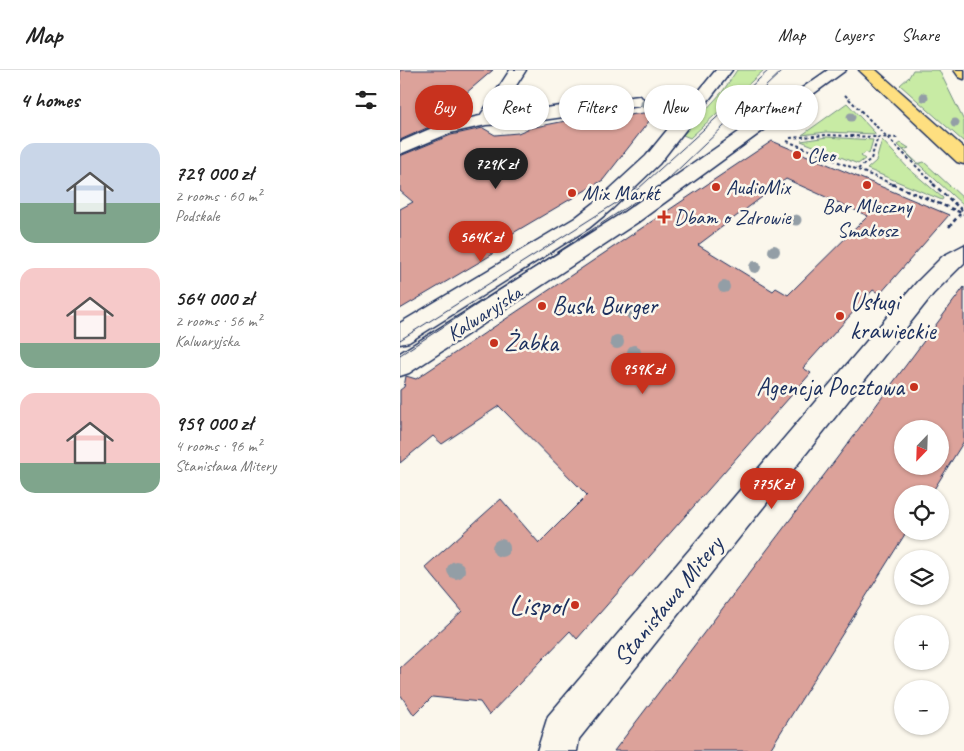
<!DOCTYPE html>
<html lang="en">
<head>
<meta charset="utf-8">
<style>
  body { margin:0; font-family:Caveat,sans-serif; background:#f2f2f2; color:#222; height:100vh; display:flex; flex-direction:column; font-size:19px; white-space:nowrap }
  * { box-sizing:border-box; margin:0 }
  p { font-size:16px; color:#767676 }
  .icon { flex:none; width:28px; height:28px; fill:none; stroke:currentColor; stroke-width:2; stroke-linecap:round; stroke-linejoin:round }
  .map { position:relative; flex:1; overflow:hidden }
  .drawer { display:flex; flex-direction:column; background:#fff; width:400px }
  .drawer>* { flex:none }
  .guide { position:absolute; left:15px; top:15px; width:474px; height:45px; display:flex; gap:10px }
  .needle { width:32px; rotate:203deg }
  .buttons { position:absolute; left:494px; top:350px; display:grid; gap:10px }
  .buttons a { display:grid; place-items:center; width:55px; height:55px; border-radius:50%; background:#fff; box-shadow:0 1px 4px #0004; font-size:25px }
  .price { position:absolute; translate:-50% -42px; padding:0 11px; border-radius:18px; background:#c8321e; color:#fff; font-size:16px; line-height:32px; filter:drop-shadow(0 1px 2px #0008) }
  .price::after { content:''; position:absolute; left:50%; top:30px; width:15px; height:11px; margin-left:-8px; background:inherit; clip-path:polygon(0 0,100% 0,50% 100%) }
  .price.selected { background:#222; color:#fff }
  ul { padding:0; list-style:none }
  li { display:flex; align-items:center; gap:15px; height:125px; padding:0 20px }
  li span { display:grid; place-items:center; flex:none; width:140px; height:100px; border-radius:15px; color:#555 }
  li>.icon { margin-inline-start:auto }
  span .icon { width:60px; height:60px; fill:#fffc; stroke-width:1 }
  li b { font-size:21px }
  h2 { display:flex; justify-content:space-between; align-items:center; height:60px; padding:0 20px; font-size:21px }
  .tag { padding:0 18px; border-radius:22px; background:#fff; box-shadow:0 1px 4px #0004; font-size:18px; line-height:45px }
  .tag.selected { background:#c8321e; color:#fff }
  header { display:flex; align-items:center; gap:30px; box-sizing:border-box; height:70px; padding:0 25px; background:#fff; border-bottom:1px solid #e0e0e0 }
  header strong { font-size:24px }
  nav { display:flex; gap:28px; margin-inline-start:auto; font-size:18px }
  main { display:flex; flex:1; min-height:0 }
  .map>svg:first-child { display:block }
  .green { fill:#c8eba4; stroke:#728d81 }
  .building { fill:#dca29a; stroke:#1b2f5e; fill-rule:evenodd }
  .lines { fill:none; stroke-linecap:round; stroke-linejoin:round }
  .minor-casing { stroke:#1b2f5e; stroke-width:3 }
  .tertiary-casing { stroke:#1b2f5e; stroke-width:3 }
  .primary-casing { stroke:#1b2f5e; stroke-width:3 }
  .path-far1 { stroke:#1b2f5e; stroke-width:2; stroke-dasharray:3 2.5; stroke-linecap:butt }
  .path { stroke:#1b2f5e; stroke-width:2.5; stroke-dasharray:4 3; stroke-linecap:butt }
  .minor { fill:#fbf7ec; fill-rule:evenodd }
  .tertiary { fill:#fbf7ec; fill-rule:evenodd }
  .primary { fill:#fedf80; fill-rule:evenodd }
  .tram { stroke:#1b2f5e; stroke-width:1 }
  .tree { fill:#939ea6 }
  .poi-dot { fill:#c8321e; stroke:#fbf7ec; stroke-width:2 }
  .labels { text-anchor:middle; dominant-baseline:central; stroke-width:5; stroke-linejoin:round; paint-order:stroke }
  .far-poi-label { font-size:21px; fill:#1b2f5e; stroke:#fbf7ec; text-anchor:start }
  .far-street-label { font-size:21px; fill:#1b2f5e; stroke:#fbf7ec }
  .poi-label { font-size:25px; fill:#1b2f5e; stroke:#fbf7ec; text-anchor:start }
  .street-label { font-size:25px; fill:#1b2f5e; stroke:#fbf7ec }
  .near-poi-label { font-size:30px; fill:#1b2f5e; stroke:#fbf7ec; text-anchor:end }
</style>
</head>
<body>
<header>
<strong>Map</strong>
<nav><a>Map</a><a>Layers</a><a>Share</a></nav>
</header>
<main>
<section class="drawer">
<h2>4 homes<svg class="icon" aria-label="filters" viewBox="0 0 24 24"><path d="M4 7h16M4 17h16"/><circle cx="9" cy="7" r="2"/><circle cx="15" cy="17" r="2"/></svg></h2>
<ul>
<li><span style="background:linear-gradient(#c9d6e8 60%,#7fa58c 0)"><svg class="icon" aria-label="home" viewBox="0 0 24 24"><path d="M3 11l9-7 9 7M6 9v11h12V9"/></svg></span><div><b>729 000 zł</b><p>2 rooms · 60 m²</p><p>Podskale</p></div></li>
<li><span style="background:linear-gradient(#f6c9c9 75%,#7fa58c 0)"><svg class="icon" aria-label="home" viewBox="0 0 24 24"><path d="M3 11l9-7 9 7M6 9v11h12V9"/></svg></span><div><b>564 000 zł</b><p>2 rooms · 56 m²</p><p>Kalwaryjska</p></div></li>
<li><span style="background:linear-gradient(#f6c9c9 70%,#7fa58c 0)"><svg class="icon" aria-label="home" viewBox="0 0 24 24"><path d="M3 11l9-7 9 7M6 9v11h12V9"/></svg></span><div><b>959 000 zł</b><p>4 rooms · 96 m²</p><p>Stanisława Mitery</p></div></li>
</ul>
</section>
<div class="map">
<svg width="564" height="681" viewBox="0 0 564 681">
  <rect width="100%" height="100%" fill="#fbf7ec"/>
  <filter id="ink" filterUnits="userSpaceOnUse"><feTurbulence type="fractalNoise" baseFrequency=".02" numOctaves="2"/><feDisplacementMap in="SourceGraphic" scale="10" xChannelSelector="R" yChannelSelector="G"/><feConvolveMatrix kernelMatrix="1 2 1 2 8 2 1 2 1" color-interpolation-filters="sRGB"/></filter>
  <g filter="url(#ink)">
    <g class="green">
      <path d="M337,0H364L290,68L283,65L323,21Z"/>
      <path d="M513,0H539L564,51V72L500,15L509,7Z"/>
      <path d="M447,33L476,64L426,62L402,65Z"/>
      <path d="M427,67L473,70L469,84L466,82L461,86L465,89L458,94L401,71Z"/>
      <path d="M482,70L508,98L543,128L542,130L467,99L476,91Z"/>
      <path d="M501,73L509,78L503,80L517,94L524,92L564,129V136L498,75Z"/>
    </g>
    <g class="building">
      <path d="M0,0H93L51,36L67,47L38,53L0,70Z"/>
      <path d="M257,41L203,110L86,179L93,184L0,239V139L13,132L0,121V86L51,65L83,58L95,65L118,63L130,58L186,47L188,51Z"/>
      <path d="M372,71L549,145L480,224L473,220L403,298L411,303L177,569L170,561L89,645L80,632L32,627L14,645L0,624V598L62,541L25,497L101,429L139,473L187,425L99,336L42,374L33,366L0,393V320L4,317L6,306L16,309ZM386,109L468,146L388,225L376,218L373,221L298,175Z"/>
      <path d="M564,217V371L531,424H502V461H507L369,681H214L437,388ZM502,359H540V396H502Z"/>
    </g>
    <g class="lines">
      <g class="minor-casing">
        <g id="minor">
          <path d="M110,0H126L98,44L239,26L247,31L239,36L122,53L86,55L50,63L0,84V72L39,55L80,46Z"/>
          <path d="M564,175V193L533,224L179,669L177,681H137L148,646L517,212L543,186Z"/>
        </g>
      </g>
      <g class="tertiary-casing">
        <g id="tertiary">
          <path d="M316,0H332L259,94L212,139L189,158L9,272L0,274V253L175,148L198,130L246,86Z"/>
          <path d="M428,0H446L238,152L9,303L0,306V283L224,142Z"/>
        </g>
      </g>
      <g class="primary-casing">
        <g id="primary">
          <path d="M459,0H476L564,78V94L557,92Z"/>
          <path d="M554,0H564V9L559,7Z"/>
        </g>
      </g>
      <g class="path-far1">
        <path d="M445,25L535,115"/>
        <path d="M390,68L426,65L499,68"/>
        <path d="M387,71L495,115"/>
        <path d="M458,99L471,89L478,67"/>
      </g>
      <g class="path">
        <path d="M492,114L564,144"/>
        <path d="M533,114L564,142"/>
        <path d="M549,157L560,144"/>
      </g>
      <use href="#minor" class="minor"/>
      <use href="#tertiary" class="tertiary"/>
      <use href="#primary" class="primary"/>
      <g class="tram">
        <path d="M0,270L238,119L369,0"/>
        <path d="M0,285L265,112L383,0"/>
      </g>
    </g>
    <g class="tree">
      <circle cx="524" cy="27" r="4.5"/>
      <circle cx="245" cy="34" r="4.5"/>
      <circle cx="451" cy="47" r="4.5"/>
      <circle cx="555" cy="53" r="4.5"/>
      <circle cx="396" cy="150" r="5.5"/>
      <circle cx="374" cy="181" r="6"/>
      <circle cx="355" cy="197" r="6"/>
      <circle cx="324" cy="217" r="6"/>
      <circle cx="232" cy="244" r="6"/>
      <circle cx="217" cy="272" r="7"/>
      <circle cx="234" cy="282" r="7"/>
      <circle cx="101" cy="478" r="9"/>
      <circle cx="56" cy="500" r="9"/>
    </g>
  </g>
  <g class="poi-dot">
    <circle cx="397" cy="85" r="5"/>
    <circle cx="467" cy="115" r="5"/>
    <circle cx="316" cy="117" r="5"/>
    <circle cx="172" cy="123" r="5"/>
    <path d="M261.5 139.5h5v5h5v5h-5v5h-5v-5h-5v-5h5z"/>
    <circle cx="142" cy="236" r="5"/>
    <circle cx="440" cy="246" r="5"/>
    <circle cx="94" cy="273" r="5"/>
    <circle cx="514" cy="317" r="5"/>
    <circle cx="175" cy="535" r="5"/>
  </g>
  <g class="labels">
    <g class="far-poi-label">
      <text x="407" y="85">Cleo</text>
      <text x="326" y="117">AudioMix</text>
      <text x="182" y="123">Mix Markt</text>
      <text x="467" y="136" text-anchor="middle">Bar Mleczny<tspan x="467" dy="24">Smakosz</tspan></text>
      <text x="274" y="147">Dbam o Zdrowie</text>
    </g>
    <g class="far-street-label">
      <text transform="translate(84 243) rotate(-33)">Kalwaryjska</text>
    </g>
    <g class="poi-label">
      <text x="450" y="232">Usługi<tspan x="450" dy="29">krawieckie</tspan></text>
      <text x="152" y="236">Bush Burger</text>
      <text x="104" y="273">Żabka</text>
      <text x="504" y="317" text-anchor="end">Agencja Pocztowa</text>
    </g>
    <g class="street-label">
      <text transform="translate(268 531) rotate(-51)">Stanisława Mitery</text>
    </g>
    <g class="near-poi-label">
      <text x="165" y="535">Lispol</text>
    </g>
  </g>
</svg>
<div class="buttons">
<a><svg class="needle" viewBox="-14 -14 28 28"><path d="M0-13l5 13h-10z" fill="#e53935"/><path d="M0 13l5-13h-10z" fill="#767676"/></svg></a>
<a><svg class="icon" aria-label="locate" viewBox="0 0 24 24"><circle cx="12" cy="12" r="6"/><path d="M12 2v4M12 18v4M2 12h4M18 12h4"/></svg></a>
<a><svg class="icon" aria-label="layers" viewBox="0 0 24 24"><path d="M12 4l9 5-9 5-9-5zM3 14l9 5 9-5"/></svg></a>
<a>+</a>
<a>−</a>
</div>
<b class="price selected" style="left:96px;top:120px">729K zł</b>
<b class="price" style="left:81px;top:193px">564K zł</b>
<b class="price" style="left:243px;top:325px">959K zł</b>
<b class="price" style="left:372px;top:440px">775K zł</b>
<div class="guide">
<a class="tag selected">Buy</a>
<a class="tag">Rent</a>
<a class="tag">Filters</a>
<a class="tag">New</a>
<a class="tag">Apartment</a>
</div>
</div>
</main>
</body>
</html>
